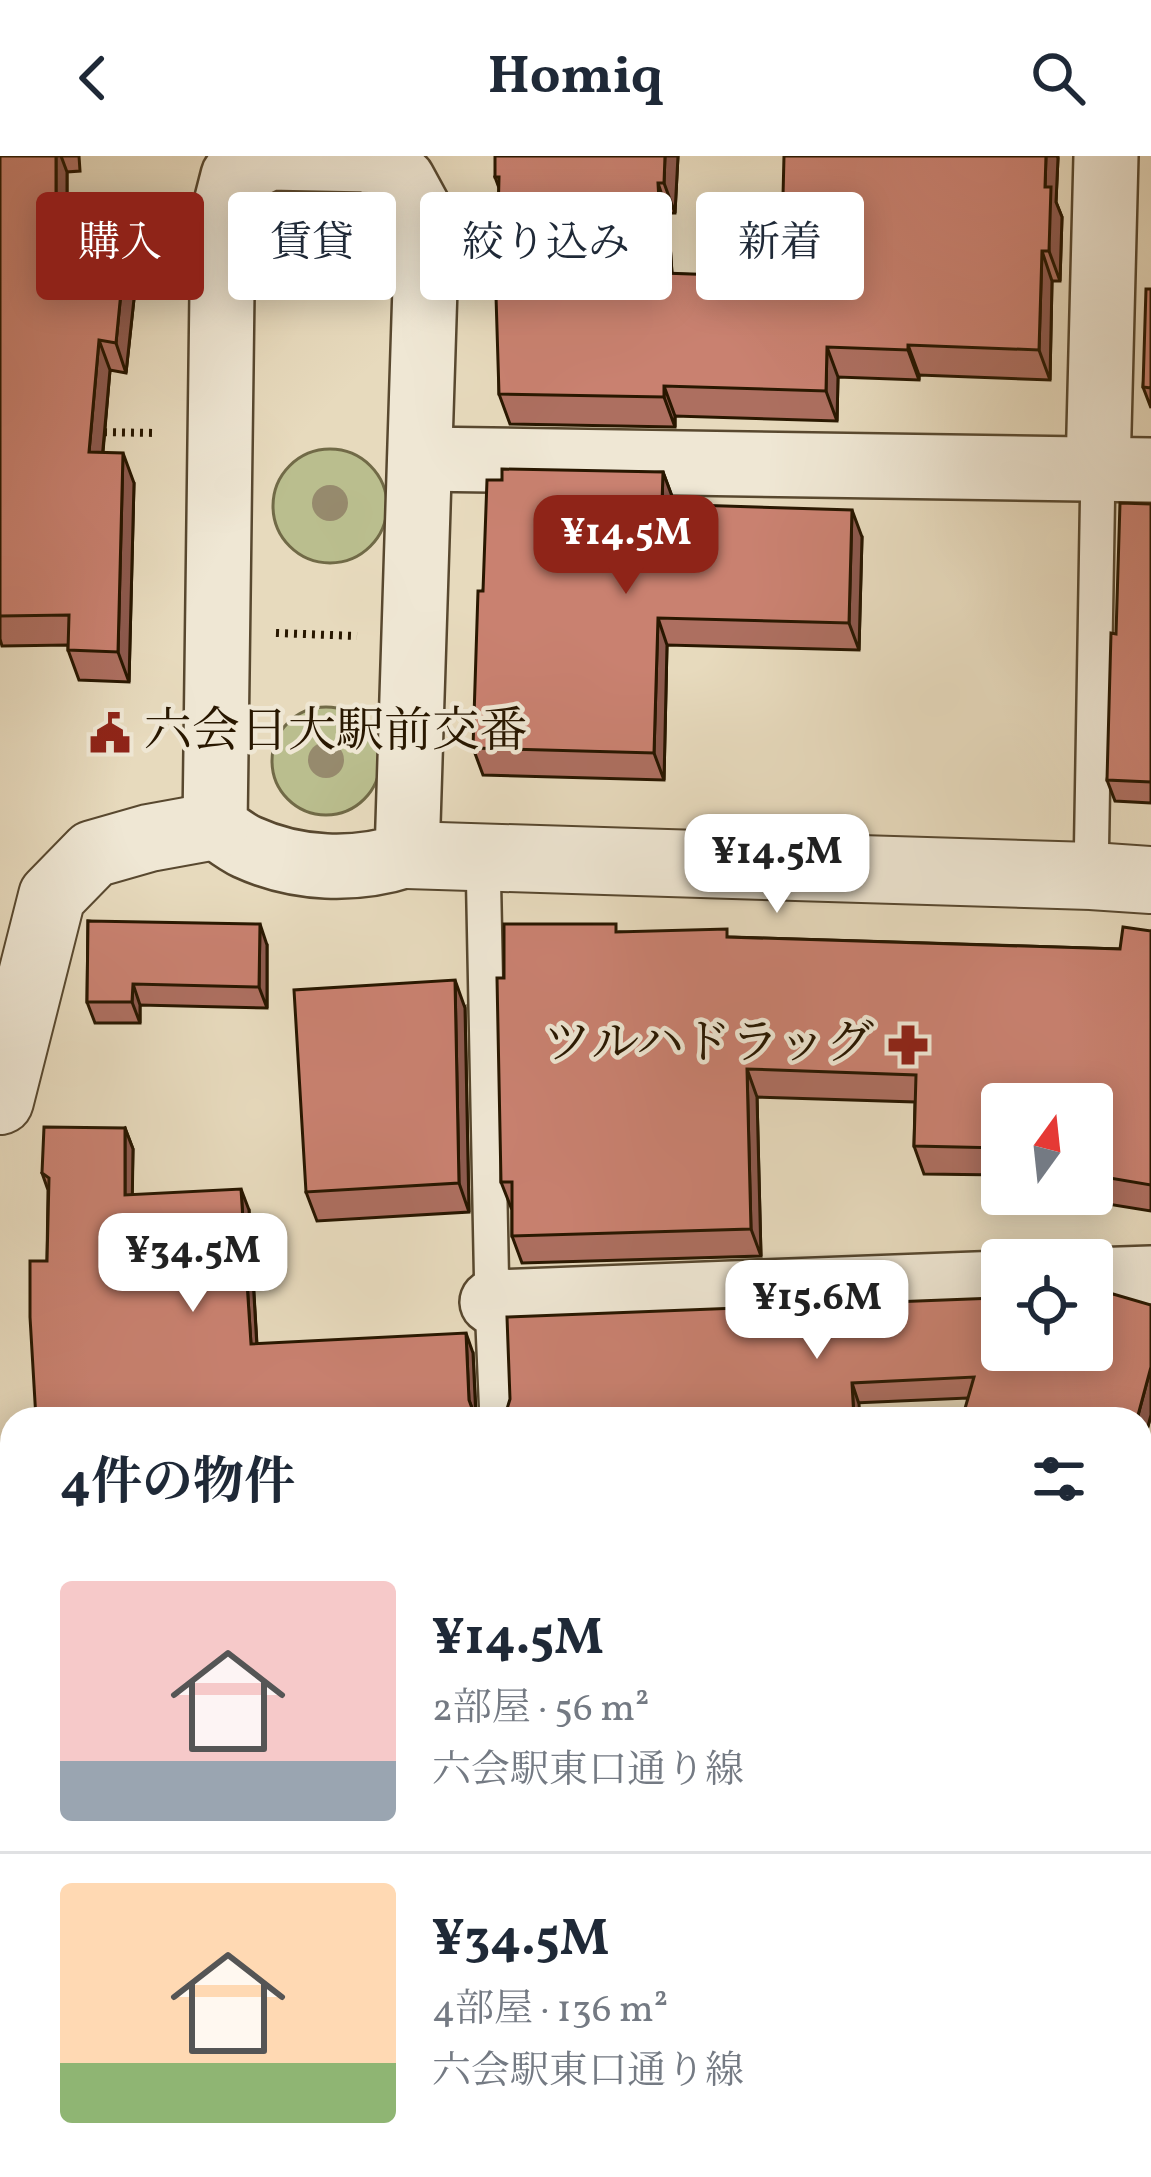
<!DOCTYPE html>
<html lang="ja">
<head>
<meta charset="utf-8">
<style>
  body { margin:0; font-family:Vollkorn,"Noto Serif JP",serif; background:#f6f6f7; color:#1f2937; height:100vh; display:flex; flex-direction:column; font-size:45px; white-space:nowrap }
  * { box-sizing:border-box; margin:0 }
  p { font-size:39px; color:#747a83 }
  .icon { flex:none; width:66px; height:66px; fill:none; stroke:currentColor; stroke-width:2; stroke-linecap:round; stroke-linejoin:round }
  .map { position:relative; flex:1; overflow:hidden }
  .panel { position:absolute; left:0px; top:1251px; width:1152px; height:771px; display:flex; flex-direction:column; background:#fff; border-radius:36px 36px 0 0; box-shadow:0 6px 30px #0003 }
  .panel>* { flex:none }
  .top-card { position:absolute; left:36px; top:36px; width:1080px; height:108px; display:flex; gap:24px }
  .needle { width:78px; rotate:15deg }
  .controls { position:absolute; left:981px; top:927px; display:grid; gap:24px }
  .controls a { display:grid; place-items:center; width:132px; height:132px; border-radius:12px; background:#fff; box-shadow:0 6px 30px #0003; font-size:60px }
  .price { position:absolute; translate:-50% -102px; padding:0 27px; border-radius:24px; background:#fff; color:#222; font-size:39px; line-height:78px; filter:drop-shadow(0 3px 6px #0008) }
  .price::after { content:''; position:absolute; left:50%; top:72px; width:36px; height:27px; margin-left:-18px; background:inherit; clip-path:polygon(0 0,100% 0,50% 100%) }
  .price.on { background:#8f2418; color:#fff }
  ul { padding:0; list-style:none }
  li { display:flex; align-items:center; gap:36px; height:300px; padding:0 60px }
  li+li { border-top:3px solid #e0e1e3 }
  li span { display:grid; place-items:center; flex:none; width:336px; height:240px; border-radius:12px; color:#555 }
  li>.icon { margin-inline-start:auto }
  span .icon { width:144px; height:144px; fill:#fffc; stroke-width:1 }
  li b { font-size:51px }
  h2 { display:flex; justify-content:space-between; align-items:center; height:144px; padding:0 60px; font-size:51px }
  .chip { padding:0 42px; border-radius:12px; background:#fff; box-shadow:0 6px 30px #0003; font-size:42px; line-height:108px }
  .chip.on { background:#8f2418; color:#fff }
  header { display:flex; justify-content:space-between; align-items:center; height:156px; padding:0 60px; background:#fff; font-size:54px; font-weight:700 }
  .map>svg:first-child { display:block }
  .green { fill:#babe8e; stroke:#716a47; stroke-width:3 }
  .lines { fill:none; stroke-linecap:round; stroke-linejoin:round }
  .service-casing { stroke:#58482f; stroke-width:38 }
  .minor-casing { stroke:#58482f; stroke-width:68 }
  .tertiary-casing { stroke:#58482f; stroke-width:70 }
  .path { stroke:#281700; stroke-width:8; stroke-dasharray:3 6; stroke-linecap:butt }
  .service { stroke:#efe7d4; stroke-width:33 }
  .minor { stroke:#efe7d4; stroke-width:63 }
  .tertiary { stroke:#efe7d4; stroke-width:66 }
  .tree { fill:#968a6d }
  .wall { fill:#ad6f60; stroke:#281700; stroke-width:3 }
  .shaded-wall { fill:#8d5a4e; stroke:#281700; stroke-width:3 }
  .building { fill:#c98170; stroke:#281700; stroke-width:3 }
  .labels { text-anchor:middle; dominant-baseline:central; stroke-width:9; stroke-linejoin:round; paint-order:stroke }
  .poi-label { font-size:48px; fill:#281700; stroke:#efe7d4; text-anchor:start }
</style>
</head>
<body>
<header><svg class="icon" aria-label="back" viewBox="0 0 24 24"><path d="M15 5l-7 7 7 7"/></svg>Homiq<svg class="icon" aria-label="search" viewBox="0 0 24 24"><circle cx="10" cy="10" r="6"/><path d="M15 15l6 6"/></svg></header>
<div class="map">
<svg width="1151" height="2021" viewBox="0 0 1151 2021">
  <rect width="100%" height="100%" fill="#e7dabd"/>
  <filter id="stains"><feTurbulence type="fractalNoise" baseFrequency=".00167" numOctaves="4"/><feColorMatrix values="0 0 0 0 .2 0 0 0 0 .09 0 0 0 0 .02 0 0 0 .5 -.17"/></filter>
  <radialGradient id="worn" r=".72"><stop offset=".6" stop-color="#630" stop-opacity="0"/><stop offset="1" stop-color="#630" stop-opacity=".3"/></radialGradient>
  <g class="green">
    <circle cx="330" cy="350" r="57"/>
    <circle cx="326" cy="605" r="54"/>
  </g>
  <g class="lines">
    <g class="service-casing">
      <g id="service">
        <path d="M483,700L492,1146L497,1263"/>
        <path d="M1091,720L1098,314"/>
        <path d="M0,1676L12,1678"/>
      </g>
    </g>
    <g class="minor-casing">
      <g id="minor">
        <path d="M269,2L370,4L403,24L427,68L407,699C355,716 297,714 247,691C236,686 225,677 215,670L223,59L233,20Z"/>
        <path d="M420,303L1151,314"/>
        <path d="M1098,314L1106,0"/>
        <path d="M1092,1124L1151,1122"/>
        <path d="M492,1146L1002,1127"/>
        <path d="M0,1371L12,1370"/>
        <path d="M1140,1493L1151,1428"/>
        <path d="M1140,1545L1151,1544"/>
        <path d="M1140,1850H1151"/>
        <path d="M0,1974H12"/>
        <path d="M417,2010L419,2021"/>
        <path d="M886,2021V2010"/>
      </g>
    </g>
    <g class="tertiary-casing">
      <g id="tertiary">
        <path d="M407,699L1091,720L1151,724"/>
        <path d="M0,945L52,740L93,698L149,682L215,670"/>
      </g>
    </g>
    <g class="path">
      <path d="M60,71L165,73"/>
      <path d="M95,276L157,277"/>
      <path d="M276,477L357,480"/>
    </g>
    <use href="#service" class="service"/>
    <use href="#minor" class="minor"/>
    <use href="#tertiary" class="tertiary"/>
  </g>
  <g class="tree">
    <circle cx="330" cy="347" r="18"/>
    <circle cx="326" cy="604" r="18"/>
  </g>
  <g class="wall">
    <path d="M0,0H79L80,15L67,16V81L137,115L126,217L110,214L103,296L134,327L129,526L79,524L68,494V489L2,490L0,483Z"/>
    <path d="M678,0L675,57H668L672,118L781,121L1058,2L1056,46L1062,61L1060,125H1052L1050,224L919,219V224L838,221L837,265L675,260V271L510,268L499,238V32L495,21Z"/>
    <path d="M1151,133V252L1143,231Z"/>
    <path d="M663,316L673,343V348L862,381L859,494L667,489L664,624L483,619L473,592L483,435L502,324Z"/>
    <path d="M1151,348V647L1115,645L1107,624Z"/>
    <path d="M88,765L267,789V852L140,849V867H95L87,846Z"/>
    <path d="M1151,775V1055L1095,1046L1092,1038V948H1002V1019L924,1018L914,990L915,946L757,941L761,1100L522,1107L512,1080V1054L501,1026L504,822L619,776L730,781L1120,793Z"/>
    <path d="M465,852L469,1056L317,1065L306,1036Z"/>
    <path d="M125,972L133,993L132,1039L249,1054L257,1188L473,1197L476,1257L481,1261L488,1263H36L47,1105L48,1034L42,1017Z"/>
    <path d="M1151,1149V1259L1140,1300L968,1242L490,1263Z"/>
    <path d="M0,1579H12V1657L7,1656L0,1637Z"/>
    <path d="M1140,1597L1151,1598V1785L1140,1784Z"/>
    <path d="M12,1746V1935L6,1917L5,1828L1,1817Z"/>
    <path d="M1151,1857V2021H1125L1121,2010H1140V1859Z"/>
  </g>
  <g class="shaded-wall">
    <path d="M56,0H61L67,16V111L56,81Z"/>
    <path d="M665,0H678L675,57L664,27Z"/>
    <path d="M1046,0H1057L1058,2L1056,46L1062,61L1060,125L1049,95L1045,31Z"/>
    <path d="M658,27L668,57L674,147L663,117Z"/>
    <path d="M126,85L137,115L126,217L116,187Z"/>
    <path d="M1042,95L1052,125L1050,224L1039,194Z"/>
    <path d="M99,184L110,214L100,326L89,296Z"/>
    <path d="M908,189L919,219V224L908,194Z"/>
    <path d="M827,191L838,221L837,265L826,235Z"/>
    <path d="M664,230L675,260V271L664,241Z"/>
    <path d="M123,297L134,327L129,526L118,496Z"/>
    <path d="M663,316L673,343L672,375L662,348Z"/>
    <path d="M852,354L862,381L859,494L849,467Z"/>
    <path d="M658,462L667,489L664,624L654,597Z"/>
    <path d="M260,768L267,789V852L259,831Z"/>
    <path d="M455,824L465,852L469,1056L459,1027Z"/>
    <path d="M133,828L140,849V867L132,846Z"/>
    <path d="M747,913L757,941L761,1100L751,1073Z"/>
    <path d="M125,972L133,993L132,1060L125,1039Z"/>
    <path d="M241,1033L249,1054L258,1209L251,1188Z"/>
    <path d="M466,1177L473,1197L476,1263L469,1244Z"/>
    <path d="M1151,1211V1259L1140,1300V1263H1137Z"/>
    <path d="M852,1227L859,1248L860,1263H854Z"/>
    <rect x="497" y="2010" width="9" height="11"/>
    <rect x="756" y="2010" width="8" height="11"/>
  </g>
  <g class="building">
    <path d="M0,0H56V81L126,85L116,187L99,184L89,296L123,297L118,496L68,494L69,459L0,460Z"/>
    <path d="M495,0H665L664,27H658L663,117L781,121L784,0H1046L1045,31H1051L1049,95H1042L1039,194L908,189V194L827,191L826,235L664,230V241L499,238L496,140L499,21H495Z"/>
    <path d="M1146,133H1151V232L1143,231Z"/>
    <path d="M502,313L663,316L662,348L852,354L849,467L658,462L654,597L473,592L478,435H483L487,324H502Z"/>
    <path d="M1120,347L1151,348V626L1107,624L1111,477L1116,478Z"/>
    <path d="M88,765L260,768L259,831L133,828L132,846H87Z"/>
    <path d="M504,768H616V776L727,773V781L1120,793L1123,771L1151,775V1029L1092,1019V948H1002V992L914,990L916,919L747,913L751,1073L512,1080V1026H501L497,822H504Z"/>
    <path d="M455,824L459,1027L306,1036L294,834Z"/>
    <path d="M44,971L125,972V1039L241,1033L251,1188L466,1177L469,1244L473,1255L481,1261L488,1263H285V1260L227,1263H36L30,1161V1105H47L49,1022L42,1017Z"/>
    <path d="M1113,1138L1151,1149V1211L1137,1263H962L974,1221L852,1227L854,1263H490L502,1259L507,1253L510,1243L507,1161L996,1142L1002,1141V1194H1092V1139Z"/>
    <path d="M0,1579H12V1639L0,1635Z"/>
    <path d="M1140,1597L1151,1598V1764H1140Z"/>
    <path d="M2,1746H12V1917H6L5,1817H1Z"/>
    <path d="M1151,1857V2003H1140V1859Z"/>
    <path d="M99,2010H167V2021H98Z"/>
    <path d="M444,2010H497V2021H437L444,2014Z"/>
    <rect x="599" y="2010" width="157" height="11"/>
    <path d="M912,2010H1027L1031,2021H914Z"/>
    <path d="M297,2014H380L384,2021H297Z"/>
  </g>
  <defs>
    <g id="civic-bare" transform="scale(3.24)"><path d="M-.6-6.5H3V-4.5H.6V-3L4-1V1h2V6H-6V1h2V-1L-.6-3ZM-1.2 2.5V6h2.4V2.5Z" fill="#8f2418" stroke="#efe7d4" stroke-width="2.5" paint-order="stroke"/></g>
    <g id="pharmacy-bare" transform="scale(3.24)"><path d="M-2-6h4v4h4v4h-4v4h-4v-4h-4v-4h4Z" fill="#8f2418" stroke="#efe7d4" stroke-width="2.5" paint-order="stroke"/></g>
  </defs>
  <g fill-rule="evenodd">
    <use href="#civic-bare" x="110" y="577"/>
    <use href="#pharmacy-bare" x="908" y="889"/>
  </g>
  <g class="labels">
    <g class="poi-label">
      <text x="144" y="577">六会日大駅前交番</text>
      <text x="874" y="889" text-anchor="end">ツルハドラッグ</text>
    </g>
  </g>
  <rect width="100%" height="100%" filter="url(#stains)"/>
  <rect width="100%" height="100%" fill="url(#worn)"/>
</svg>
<div class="controls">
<a><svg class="needle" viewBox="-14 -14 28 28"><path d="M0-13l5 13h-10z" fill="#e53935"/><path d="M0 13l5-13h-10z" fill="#747a83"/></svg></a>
<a><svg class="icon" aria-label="locate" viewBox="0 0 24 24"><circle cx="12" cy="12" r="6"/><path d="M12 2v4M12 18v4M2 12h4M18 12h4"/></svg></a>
</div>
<b class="price on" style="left:626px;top:441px">¥14.5M</b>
<b class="price" style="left:777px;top:760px">¥14.5M</b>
<b class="price" style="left:193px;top:1159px">¥34.5M</b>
<b class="price" style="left:817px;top:1206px">¥15.6M</b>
<div class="top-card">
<a class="chip on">購入</a>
<a class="chip">賃貸</a>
<a class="chip">絞り込み</a>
<a class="chip">新着</a>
</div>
<section class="panel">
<h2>4件の物件<svg class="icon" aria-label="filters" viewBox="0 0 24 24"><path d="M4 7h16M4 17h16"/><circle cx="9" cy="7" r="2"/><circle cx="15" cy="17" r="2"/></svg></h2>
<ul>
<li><span style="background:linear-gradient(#f6c9c9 75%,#9aa5b1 0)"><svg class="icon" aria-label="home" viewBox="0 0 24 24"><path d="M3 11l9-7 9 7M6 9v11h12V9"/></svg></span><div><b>¥14.5M</b><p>2部屋 · 56 m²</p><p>六会駅東口通り線</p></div></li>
<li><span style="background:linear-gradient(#ffd9b3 75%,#8fb573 0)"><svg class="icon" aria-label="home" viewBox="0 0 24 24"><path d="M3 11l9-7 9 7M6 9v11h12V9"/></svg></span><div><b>¥34.5M</b><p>4部屋 · 136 m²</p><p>六会駅東口通り線</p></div></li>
</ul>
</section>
</div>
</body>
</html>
